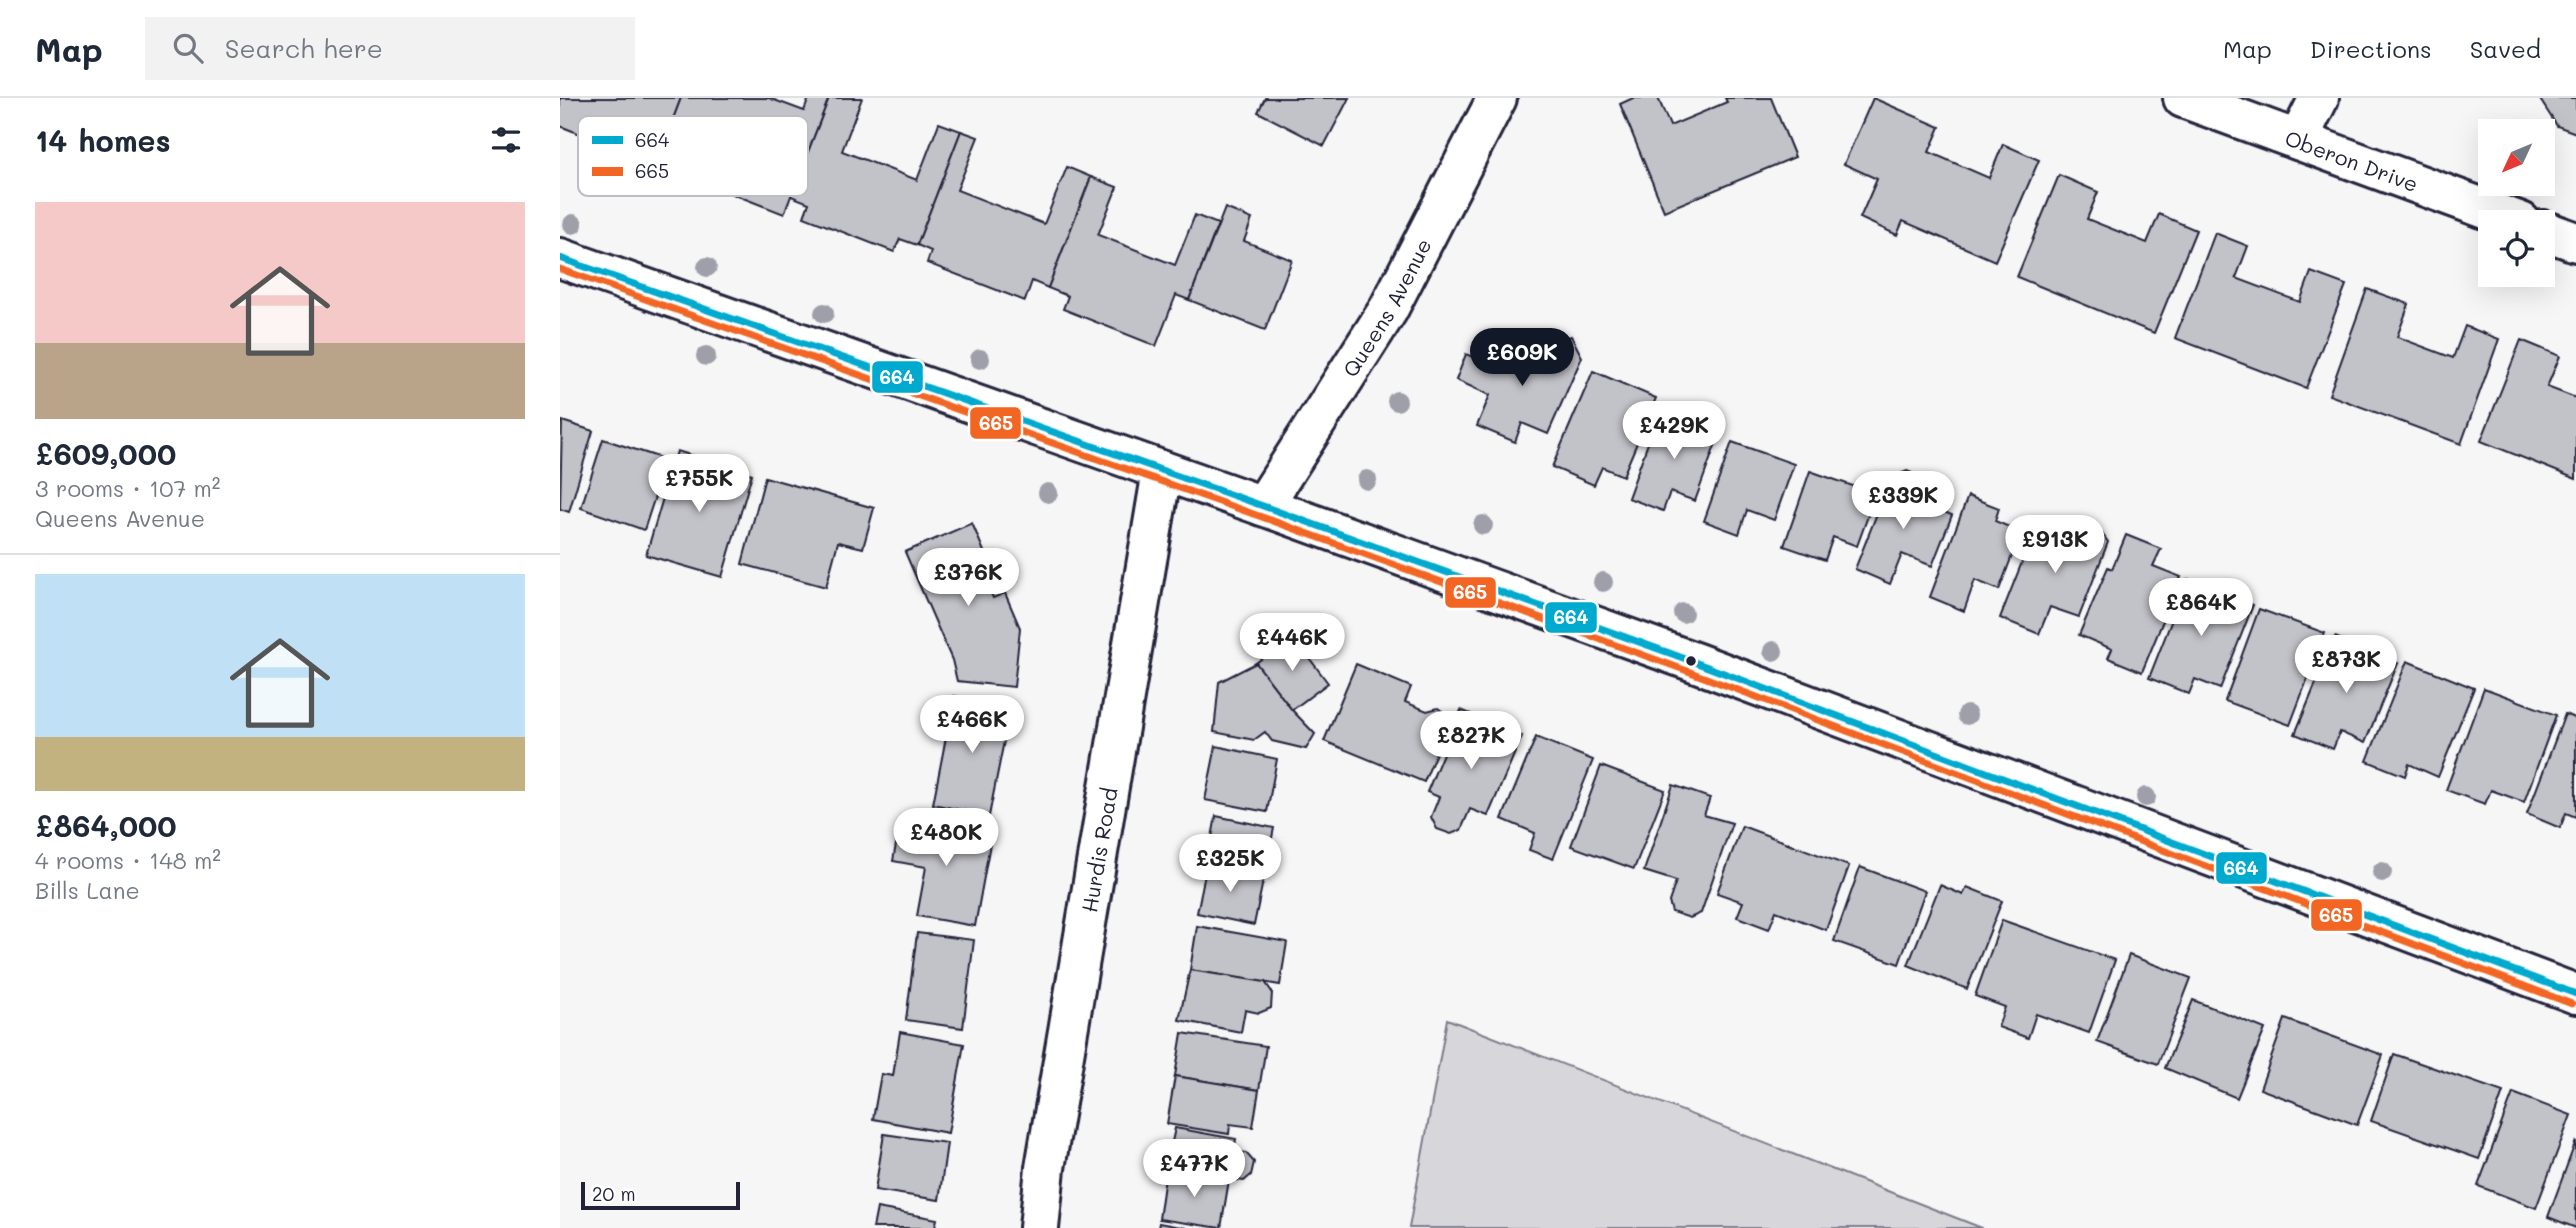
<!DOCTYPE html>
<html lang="en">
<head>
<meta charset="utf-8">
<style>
  body { margin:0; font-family:Mali,sans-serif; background:#f2f2f3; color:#1f2937; height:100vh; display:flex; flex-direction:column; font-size:26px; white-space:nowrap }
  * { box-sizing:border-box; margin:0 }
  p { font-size:23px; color:#747a83 }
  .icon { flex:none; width:38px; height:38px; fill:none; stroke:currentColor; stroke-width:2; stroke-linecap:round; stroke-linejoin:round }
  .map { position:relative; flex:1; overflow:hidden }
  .side { display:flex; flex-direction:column; background:#fff; width:560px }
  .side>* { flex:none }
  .needle { width:46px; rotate:226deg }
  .fabs { position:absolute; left:1918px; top:21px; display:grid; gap:14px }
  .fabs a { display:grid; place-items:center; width:77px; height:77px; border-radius:0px; background:#fff; box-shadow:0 7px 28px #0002; font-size:35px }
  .scale { position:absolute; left:21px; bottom:18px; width:159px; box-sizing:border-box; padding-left:7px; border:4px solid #22223b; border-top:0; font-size:19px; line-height:24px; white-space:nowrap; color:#22223b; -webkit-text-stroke:5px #fff; paint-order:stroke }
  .price { position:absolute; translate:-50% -60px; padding:0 16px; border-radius:24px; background:#fff; color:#222; font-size:23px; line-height:46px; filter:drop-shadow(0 2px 4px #0008) }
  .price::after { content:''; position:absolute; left:50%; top:42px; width:21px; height:16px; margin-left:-10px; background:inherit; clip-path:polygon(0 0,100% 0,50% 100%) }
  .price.active { background:#111827; color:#fff }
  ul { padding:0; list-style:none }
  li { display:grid; align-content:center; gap:14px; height:371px; padding:0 35px }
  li+li { border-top:2px solid #e0e1e3 }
  li span { display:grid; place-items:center; height:217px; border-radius:0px; color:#555 }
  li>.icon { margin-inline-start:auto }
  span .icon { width:126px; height:126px; fill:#fffc; stroke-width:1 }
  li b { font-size:30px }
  h2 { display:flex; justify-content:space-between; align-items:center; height:84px; padding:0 35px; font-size:30px }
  header { display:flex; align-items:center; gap:42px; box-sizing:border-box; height:98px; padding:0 35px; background:#fff; border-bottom:2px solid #e0e1e3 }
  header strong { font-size:33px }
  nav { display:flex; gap:38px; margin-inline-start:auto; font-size:24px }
  .search { width:490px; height:63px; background:#f2f2f3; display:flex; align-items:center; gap:18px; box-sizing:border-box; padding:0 24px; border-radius:0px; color:#747a83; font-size:26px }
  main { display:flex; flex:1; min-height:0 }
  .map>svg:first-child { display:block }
  .green { fill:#d7d7db; stroke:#7c7c8b; stroke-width:2 }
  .building { fill:#c2c2c9; stroke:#22223b; stroke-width:2 }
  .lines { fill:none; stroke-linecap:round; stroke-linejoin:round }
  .minor-casing { stroke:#22223b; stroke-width:44 }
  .minor { stroke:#fff; stroke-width:38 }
  .bus-1-casing { stroke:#fff; stroke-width:12 }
  .bus-2-casing { stroke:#fff; stroke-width:12 }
  .bus-1 { stroke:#00a9ce; stroke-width:7 }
  .bus-2 { stroke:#f26522; stroke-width:7 }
  .tree { fill:#9f9faa }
  .bus-dot { fill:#22223b; stroke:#fff; stroke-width:2.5 }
  .labels { text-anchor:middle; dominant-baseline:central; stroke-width:6; stroke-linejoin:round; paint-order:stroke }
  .street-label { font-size:21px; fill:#22223b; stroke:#fff }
  .key { fill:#fff; stroke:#bdbdc4; stroke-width:2 }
  .key-label { font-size:19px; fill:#22223b }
  .line-badge { stroke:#fff; stroke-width:2.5 }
  .badge-label { font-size:19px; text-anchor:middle; font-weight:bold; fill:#fff }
</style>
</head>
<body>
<header>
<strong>Map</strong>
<div class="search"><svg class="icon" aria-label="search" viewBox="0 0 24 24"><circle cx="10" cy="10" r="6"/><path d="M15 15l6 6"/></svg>Search here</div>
<nav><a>Map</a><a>Directions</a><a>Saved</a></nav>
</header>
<main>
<section class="side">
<h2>14 homes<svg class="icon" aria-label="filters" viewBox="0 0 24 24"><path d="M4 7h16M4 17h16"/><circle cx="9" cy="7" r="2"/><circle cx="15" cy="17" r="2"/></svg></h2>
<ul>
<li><span style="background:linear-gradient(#f6c9c9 65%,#b9a48a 0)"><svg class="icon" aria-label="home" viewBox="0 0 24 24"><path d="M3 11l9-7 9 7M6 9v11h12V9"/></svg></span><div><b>£609,000</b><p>3 rooms · 107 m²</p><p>Queens Avenue</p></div></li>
<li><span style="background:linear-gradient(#bfe0f5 75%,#c2b280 0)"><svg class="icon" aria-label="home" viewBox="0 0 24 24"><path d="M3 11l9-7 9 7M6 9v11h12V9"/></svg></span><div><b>£864,000</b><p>4 rooms · 148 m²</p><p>Bills Lane</p></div></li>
</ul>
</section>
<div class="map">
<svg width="2016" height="1130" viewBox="0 0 2016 1130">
  <rect width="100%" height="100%" fill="#f6f6f7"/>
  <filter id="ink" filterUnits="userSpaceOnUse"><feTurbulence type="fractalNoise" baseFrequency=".0143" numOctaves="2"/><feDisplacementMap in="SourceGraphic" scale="14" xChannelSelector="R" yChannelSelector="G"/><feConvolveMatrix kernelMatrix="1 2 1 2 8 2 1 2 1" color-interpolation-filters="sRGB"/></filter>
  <g filter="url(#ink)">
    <path class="green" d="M887,921L1422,1130H849Z"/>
    <g class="building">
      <path d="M0,0H121L96,66L0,28Z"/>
      <path d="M121,0H209L244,13L249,0H269L224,116L96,66Z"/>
      <path d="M269,0H302L282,53L357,82L379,25L401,33L357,147L340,141L334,154L244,119L249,105L231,98Z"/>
      <path d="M705,0H789L764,48L698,14Z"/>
      <path d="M1073,0H1098L1110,28L1167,4L1165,0H1211L1235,59L1104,113L1060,6Z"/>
      <path d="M1313,0L1380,29L1369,54L1429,80L1443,46L1479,62L1435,163L1343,123L1337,137L1300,120L1317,81L1284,66Z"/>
      <path d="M1979,0H2016V35L1997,28Z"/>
      <path d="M401,33L418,39L397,92L484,126L507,69L531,79L488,190L472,183L465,203L367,165L371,153L357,147Z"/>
      <path d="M1499,77L1538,94L1527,121L1587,145L1599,116L1636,132L1594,235L1457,179Z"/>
      <path d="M531,79L557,89L538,137L615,167L635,117L658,126L629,202L616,197L596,248L503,211L508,198L488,190Z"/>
      <path d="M665,110L692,121L684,143L732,162L705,232L629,202Z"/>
      <path d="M1655,135L1688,148L1676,180L1740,204L1751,174L1786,187L1746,290L1615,240Z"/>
      <path d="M1807,191L1849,206L1837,239L1893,260L1905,228L1939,241L1901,346L1769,297Z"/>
      <path d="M1011,238L1022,259L988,336L962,325L955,344L917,328L930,297L896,282L906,256L933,268L942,248L987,268L998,243Z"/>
      <path d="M1961,242L2000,258L1987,289L2016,300V381L1921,343Z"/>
      <path d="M1033,273L1096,300L1063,378L1042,369L1034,387L992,369Z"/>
      <path d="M1100,312L1160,334L1135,403L1110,394L1103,413L1068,400Z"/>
      <path d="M2,323L33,333L9,414L0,411Z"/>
      <path d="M43,341L107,362L84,432L21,410Z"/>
      <path d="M1172,344L1234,366L1214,422L1187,412L1179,436L1144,423Z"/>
      <path d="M117,353L192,376L162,479L86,457Z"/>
      <path d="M1250,373L1316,396L1297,448L1273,439L1265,462L1224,448Z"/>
      <path d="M1347,373L1358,378L1363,390L1357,404L1392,417L1372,468L1342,456L1330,486L1295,471L1326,393L1332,396L1340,376Z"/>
      <path d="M205,379L314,410L303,450L278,444L266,489L182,466Z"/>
      <path d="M1408,398L1439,410L1435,423L1461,434L1439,492L1415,482L1404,513L1370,499Z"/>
      <path d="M1520,424L1540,433L1548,444L1519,519L1490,509L1479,536L1440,520L1477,426L1507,438L1511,429Z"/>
      <path d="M412,425L428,463L419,467L433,500L445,495L460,530L454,589L397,583L392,562L345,454Z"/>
      <path d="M1566,437L1601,451L1593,468L1621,479L1582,574L1548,560L1552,551L1519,537L1548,469L1552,471Z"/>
      <path d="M1628,481L1693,507L1660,591L1635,581L1629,596L1589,580Z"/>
      <path d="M1699,511L1765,535L1730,627L1665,603Z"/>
      <path d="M732,537L768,585L732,612L696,565Z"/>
      <path d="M1775,539L1838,565L1805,645L1780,634L1773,651L1735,636Z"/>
      <path d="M1847,563L1914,590L1878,679L1849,666L1845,678L1807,663Z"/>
      <path d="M696,565L732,612L755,636L746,651L712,643L705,634L694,642L654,634L659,584Z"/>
      <path d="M796,566L851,589L845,604L867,613L878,610L886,616L888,626L864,684L764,643Z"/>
      <path d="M1924,590L1996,617L1964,704L1931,692L1925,706L1886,692Z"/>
      <path d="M394,598L451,608L429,718L373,706Z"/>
      <path d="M901,612L962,638L928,718L910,711L901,732L891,736L877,731L871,719L879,699L867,694Z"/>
      <path d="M2005,616L2016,621V719L2006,715L2000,730L1967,716Z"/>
      <path d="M976,639L1033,662L993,761L969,752L975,735L942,721Z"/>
      <path d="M656,648L717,661L707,714L645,702Z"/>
      <path d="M1041,668L1105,692L1074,771L1011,748Z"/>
      <path d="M1113,687L1150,700L1144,717L1172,725L1141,815L1130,820L1112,814L1109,804L1116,783L1084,773Z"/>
      <path d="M656,718L714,730L704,778L647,766Z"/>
      <path d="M341,719L432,735L415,828L357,818L366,769L333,763Z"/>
      <path d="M1182,728L1289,768L1266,832L1216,813L1209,831L1177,819L1183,804L1157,795Z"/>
      <path d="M647,766L704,778L694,827L637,815Z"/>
      <path d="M1300,769L1365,793L1339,866L1274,843Z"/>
      <path d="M1380,787L1403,797L1407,789L1442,803L1407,891L1348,867Z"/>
      <path d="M1442,822L1555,862L1529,935L1476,916L1468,940L1438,929L1445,909L1415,898Z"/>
      <path d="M637,828L727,844L720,887L630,872Z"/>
      <path d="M357,835L414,842L403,930L346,922Z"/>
      <path d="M1569,857L1631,880L1598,966L1537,944Z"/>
      <path d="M630,872L705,884L712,894L711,910L699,915L685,912L681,934L619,922Z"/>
      <path d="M1633,902L1705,931L1677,1000L1605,970Z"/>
      <path d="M1725,921L1823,957L1797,1027L1700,991Z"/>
      <path d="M340,934L404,946L388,1035L313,1021L321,976L333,978Z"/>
      <path d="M622,935L706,948L699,992L615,978Z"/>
      <path d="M1834,956L1943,994L1919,1061L1811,1023Z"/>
      <path d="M615,978L699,992L693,1029L670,1026L669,1036L607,1026Z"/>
      <path d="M1953,995L2011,1017L1976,1110L1918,1088Z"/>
      <path d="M615,1030L676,1041L674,1053L686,1055L694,1064L691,1077L684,1083L606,1072Z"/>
      <path d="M324,1036L387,1045L379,1102L315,1092Z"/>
      <path d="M2016,1043V1130L1988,1119Z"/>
      <path d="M606,1072L669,1082L661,1130L599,1121Z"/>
      <path d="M317,1110L377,1121L375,1130H313Z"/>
      <path d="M599,1125L626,1130H598Z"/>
    </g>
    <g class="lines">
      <g class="minor-casing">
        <g id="minor">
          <path id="s1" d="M1623,0L1961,124"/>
          <path d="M1738,42L1759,0"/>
          <path d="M1983,132L2016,144"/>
          <path d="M0,160L703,408L1137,565L2016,896"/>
          <path id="s2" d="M703,408L828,212L937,0"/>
          <path id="s3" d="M479,1130L485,1070L602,373"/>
        </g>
      </g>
      <use href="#minor" class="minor"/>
      <g class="bus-1-casing">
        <path id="bus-1" d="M0,160L703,408L1137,565L2016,896"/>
      </g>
      <g class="bus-2-casing">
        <path id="bus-2" d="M0,171L699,418L1133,575L2012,906"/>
      </g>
      <use href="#bus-1" class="bus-1"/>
      <use href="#bus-2" class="bus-2"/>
    </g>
    <g class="tree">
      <circle cx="13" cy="126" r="10"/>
      <circle cx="147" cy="169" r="10"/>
      <circle cx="264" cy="215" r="10"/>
      <circle cx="146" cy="258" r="10"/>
      <circle cx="420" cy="261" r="10"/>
      <circle cx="837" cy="303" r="10"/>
      <circle cx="807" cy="382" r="10"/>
      <circle cx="488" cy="395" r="10"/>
      <circle cx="923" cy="427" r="10"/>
      <circle cx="1043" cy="484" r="10"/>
      <circle cx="1123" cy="515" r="10"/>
      <circle cx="1213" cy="553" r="10"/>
      <circle cx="1407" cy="617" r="10"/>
      <circle cx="1586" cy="699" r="10"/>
      <circle cx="1822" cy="774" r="10"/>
    </g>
  </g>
  <circle class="bus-dot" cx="1131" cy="563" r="6"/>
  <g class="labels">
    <g class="street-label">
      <text stroke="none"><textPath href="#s1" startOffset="180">Oberon Drive</textPath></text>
      <text stroke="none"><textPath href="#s2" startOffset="234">Queens Avenue</textPath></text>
      <text stroke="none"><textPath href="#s3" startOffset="383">Hurdis Road</textPath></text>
    </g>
  </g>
  <rect x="18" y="18" width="230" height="80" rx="10" class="key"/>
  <rect x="32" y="38" width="31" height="8" fill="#00a9ce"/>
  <rect x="32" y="69" width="31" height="9" fill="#f26522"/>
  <g class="key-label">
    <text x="75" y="49">664</text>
    <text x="75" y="80">665</text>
  </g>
  <g class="line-badge">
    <rect x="311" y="262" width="53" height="34" rx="7" fill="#00a9ce"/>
    <rect x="409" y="308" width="53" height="34" rx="7" fill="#f26522"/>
    <rect x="884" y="478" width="53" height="33" rx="7" fill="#f26522"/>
    <rect x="984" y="503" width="54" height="33" rx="7" fill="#00a9ce"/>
    <rect x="1655" y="753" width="53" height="34" rx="7" fill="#00a9ce"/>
    <rect x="1750" y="800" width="53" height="34" rx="7" fill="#f26522"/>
  </g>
  <g class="badge-label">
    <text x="337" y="286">664</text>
    <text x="436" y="332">665</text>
    <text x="910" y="501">665</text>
    <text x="1011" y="526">664</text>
    <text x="1681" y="777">664</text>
    <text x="1776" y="824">665</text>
  </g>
</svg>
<div class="fabs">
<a><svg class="needle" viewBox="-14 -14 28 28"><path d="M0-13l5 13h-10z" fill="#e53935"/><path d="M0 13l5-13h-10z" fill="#747a83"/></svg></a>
<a><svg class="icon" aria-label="locate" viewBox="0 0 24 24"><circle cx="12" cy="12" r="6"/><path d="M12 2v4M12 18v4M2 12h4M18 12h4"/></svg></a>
</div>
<div class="scale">20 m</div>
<b class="price active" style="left:962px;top:290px">£609K</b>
<b class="price" style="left:1114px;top:363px">£429K</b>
<b class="price" style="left:139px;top:416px">£755K</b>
<b class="price" style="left:1343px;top:433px">£339K</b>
<b class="price" style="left:1495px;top:477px">£913K</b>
<b class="price" style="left:408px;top:510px">£376K</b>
<b class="price" style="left:1641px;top:540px">£864K</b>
<b class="price" style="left:732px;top:575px">£446K</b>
<b class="price" style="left:1786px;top:597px">£873K</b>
<b class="price" style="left:412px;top:657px">£466K</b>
<b class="price" style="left:911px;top:673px">£827K</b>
<b class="price" style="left:386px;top:770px">£480K</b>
<b class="price" style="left:670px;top:796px">£325K</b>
<b class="price" style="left:634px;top:1101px">£477K</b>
</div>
</main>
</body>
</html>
